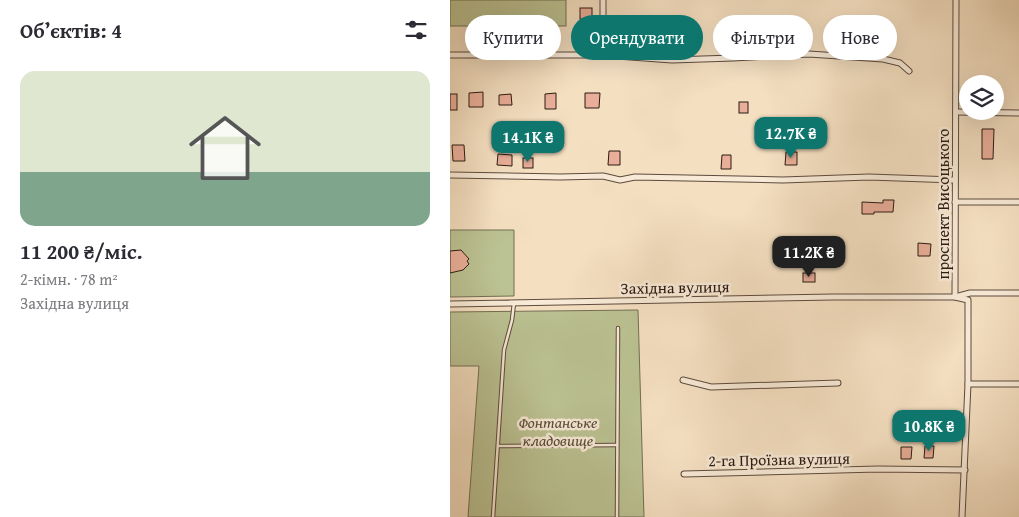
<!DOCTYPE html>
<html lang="uk">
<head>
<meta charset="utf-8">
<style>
  body { margin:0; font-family:"Gentium Book Plus",serif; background:#f2f2f3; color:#2b2b33; height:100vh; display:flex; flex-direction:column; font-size:19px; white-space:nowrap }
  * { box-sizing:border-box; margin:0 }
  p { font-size:16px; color:#7c7c81 }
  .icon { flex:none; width:28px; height:28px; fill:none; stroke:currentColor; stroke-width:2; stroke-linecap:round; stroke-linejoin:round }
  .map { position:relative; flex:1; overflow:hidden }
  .sheet { display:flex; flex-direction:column; background:#fff; width:450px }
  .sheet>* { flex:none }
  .hud { position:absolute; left:15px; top:15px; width:475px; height:45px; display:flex; gap:10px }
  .tools { position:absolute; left:509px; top:75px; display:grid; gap:10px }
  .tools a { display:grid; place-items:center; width:45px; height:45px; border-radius:50%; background:#fff; box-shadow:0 5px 20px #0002; font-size:25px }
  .price { position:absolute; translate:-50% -42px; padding:0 11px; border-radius:10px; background:#0f766e; color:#fff; font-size:16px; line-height:32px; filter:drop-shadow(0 1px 2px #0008) }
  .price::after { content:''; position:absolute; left:50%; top:30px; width:15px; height:11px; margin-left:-8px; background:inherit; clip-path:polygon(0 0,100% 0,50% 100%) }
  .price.on { background:#222; color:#fff }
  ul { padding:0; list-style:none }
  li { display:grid; align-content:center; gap:10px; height:265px; padding:0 20px }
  li span { display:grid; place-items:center; height:155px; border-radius:15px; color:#555 }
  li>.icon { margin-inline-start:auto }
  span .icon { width:90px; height:90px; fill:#fffc; stroke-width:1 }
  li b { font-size:21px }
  h2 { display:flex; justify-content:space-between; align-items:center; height:60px; padding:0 20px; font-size:21px }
  .pill { padding:0 18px; border-radius:22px; background:#fff; box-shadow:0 5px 20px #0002; font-size:18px; line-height:45px }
  .pill.on { background:#0f766e; color:#fff }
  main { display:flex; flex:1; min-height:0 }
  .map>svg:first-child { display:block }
  .green { fill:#bbc293; stroke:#736e52 }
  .building { fill:#e9ae99; stroke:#2b1a12 }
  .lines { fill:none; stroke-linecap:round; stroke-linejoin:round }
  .service-casing { stroke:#5d4b3e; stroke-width:4.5 }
  .minor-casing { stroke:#5d4b3e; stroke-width:7 }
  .service { stroke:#f8ead7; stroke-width:2.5 }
  .minor { stroke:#f8ead7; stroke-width:5 }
  .labels { text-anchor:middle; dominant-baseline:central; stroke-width:5; stroke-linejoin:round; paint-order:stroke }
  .street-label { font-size:16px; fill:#2b1a12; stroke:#f8ead7 }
  .park-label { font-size:16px; font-style:italic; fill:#564c39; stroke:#f8ead7 }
</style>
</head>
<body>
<main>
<section class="sheet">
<h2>Об’єктів: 4<svg class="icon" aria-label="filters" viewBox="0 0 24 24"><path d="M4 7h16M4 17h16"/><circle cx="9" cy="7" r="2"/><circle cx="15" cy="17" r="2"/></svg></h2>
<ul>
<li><span style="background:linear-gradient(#dfe7d0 65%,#7fa58c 0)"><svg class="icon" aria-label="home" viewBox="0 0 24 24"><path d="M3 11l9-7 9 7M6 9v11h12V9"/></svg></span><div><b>11 200 ₴/міс.</b><p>2-кімн. · 78 m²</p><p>Західна вулиця</p></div></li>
</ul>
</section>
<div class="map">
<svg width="569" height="517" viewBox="0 0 569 517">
  <rect width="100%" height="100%" fill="#f4dfc1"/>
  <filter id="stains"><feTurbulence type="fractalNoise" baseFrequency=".004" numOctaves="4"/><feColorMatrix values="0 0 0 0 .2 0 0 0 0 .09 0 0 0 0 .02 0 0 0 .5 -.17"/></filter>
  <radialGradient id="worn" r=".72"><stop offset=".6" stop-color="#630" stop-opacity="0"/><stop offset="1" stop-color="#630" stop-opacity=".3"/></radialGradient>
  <g class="green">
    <rect x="0" y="0" width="116" height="26"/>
    <path d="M0,230H64V296L0,297Z"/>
    <path d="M188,310L194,517H18L29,366H0V312Z"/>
  </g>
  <g class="building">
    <rect x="130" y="8" width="12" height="11"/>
    <path d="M33,92V107H19V93Z"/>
    <path d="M106,93V109H95V94Z"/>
    <path d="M135,93H150L149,108H135Z"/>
    <rect x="0" y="94" width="7" height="16"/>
    <path d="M61,94L62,105H49V95Z"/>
    <rect x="289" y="102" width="9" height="11"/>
    <path d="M532,129H544L543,159H532Z"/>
    <path d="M2,145H14L15,161H3Z"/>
    <path d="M159,151H170V165H158Z"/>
    <path d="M336,152H347V165H335Z"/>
    <path d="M48,154L62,155V166L47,165Z"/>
    <path d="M272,155H281V169H271Z"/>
    <rect x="73" y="158" width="10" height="10"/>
    <path d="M433,200H444L443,212H424V214H412V202L433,203Z"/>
    <path d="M468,243L481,244L480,256H468Z"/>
    <path d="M11,250L19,259L17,261L19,264L13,270L0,273V251Z"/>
    <rect x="353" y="273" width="12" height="9"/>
    <path d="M475,446H484L483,458H474Z"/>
    <path d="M451,447H462L461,459H451Z"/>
  </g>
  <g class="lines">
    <g class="service-casing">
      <g id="service">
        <path d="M48,446L167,445"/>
        <path d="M43,517L54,350L62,320L64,303"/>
        <path d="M167,517L168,328"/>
      </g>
    </g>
    <g class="minor-casing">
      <g id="minor">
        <path d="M153,0V55"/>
        <path d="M506,0L505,297L518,300V384L512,517"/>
        <path d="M0,55H153L222,60L283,58L359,54L433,59L450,63L459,71"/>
        <path d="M506,112L569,113"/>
        <path d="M0,175L110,177L153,176L170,180L185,177L333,180L419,177L505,180"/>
        <path d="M505,202H569"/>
        <path d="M0,304L383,297H505L520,293H569"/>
        <path d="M233,380L261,387L388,383"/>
        <path d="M518,384H569"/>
        <path d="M234,474L428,469L515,470"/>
      </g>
    </g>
    <use href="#service" class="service"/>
    <use href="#minor" class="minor"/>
  </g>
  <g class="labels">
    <g class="street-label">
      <text transform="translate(493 204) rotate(-90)">проспект Висоцького</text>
      <text transform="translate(225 287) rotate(-1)">Західна вулиця</text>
      <text transform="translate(329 459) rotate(-1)">2-га Проїзна вулиця</text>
    </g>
    <g class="park-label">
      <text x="108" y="422">Фонтанське<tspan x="108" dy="18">кладовище</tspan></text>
    </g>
  </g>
  <rect width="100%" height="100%" filter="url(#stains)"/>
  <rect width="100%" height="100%" fill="url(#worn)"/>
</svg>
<div class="tools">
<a><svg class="icon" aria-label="layers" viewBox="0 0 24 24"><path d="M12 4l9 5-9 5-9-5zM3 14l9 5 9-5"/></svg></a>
</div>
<b class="price" style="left:341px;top:159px">12.7K ₴</b>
<b class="price" style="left:78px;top:163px">14.1K ₴</b>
<b class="price on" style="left:359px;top:278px">11.2K ₴</b>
<b class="price" style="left:479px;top:452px">10.8K ₴</b>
<div class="hud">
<a class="pill">Купити</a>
<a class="pill on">Орендувати</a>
<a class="pill">Фільтри</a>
<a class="pill">Нове</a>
</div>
</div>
</main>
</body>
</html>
